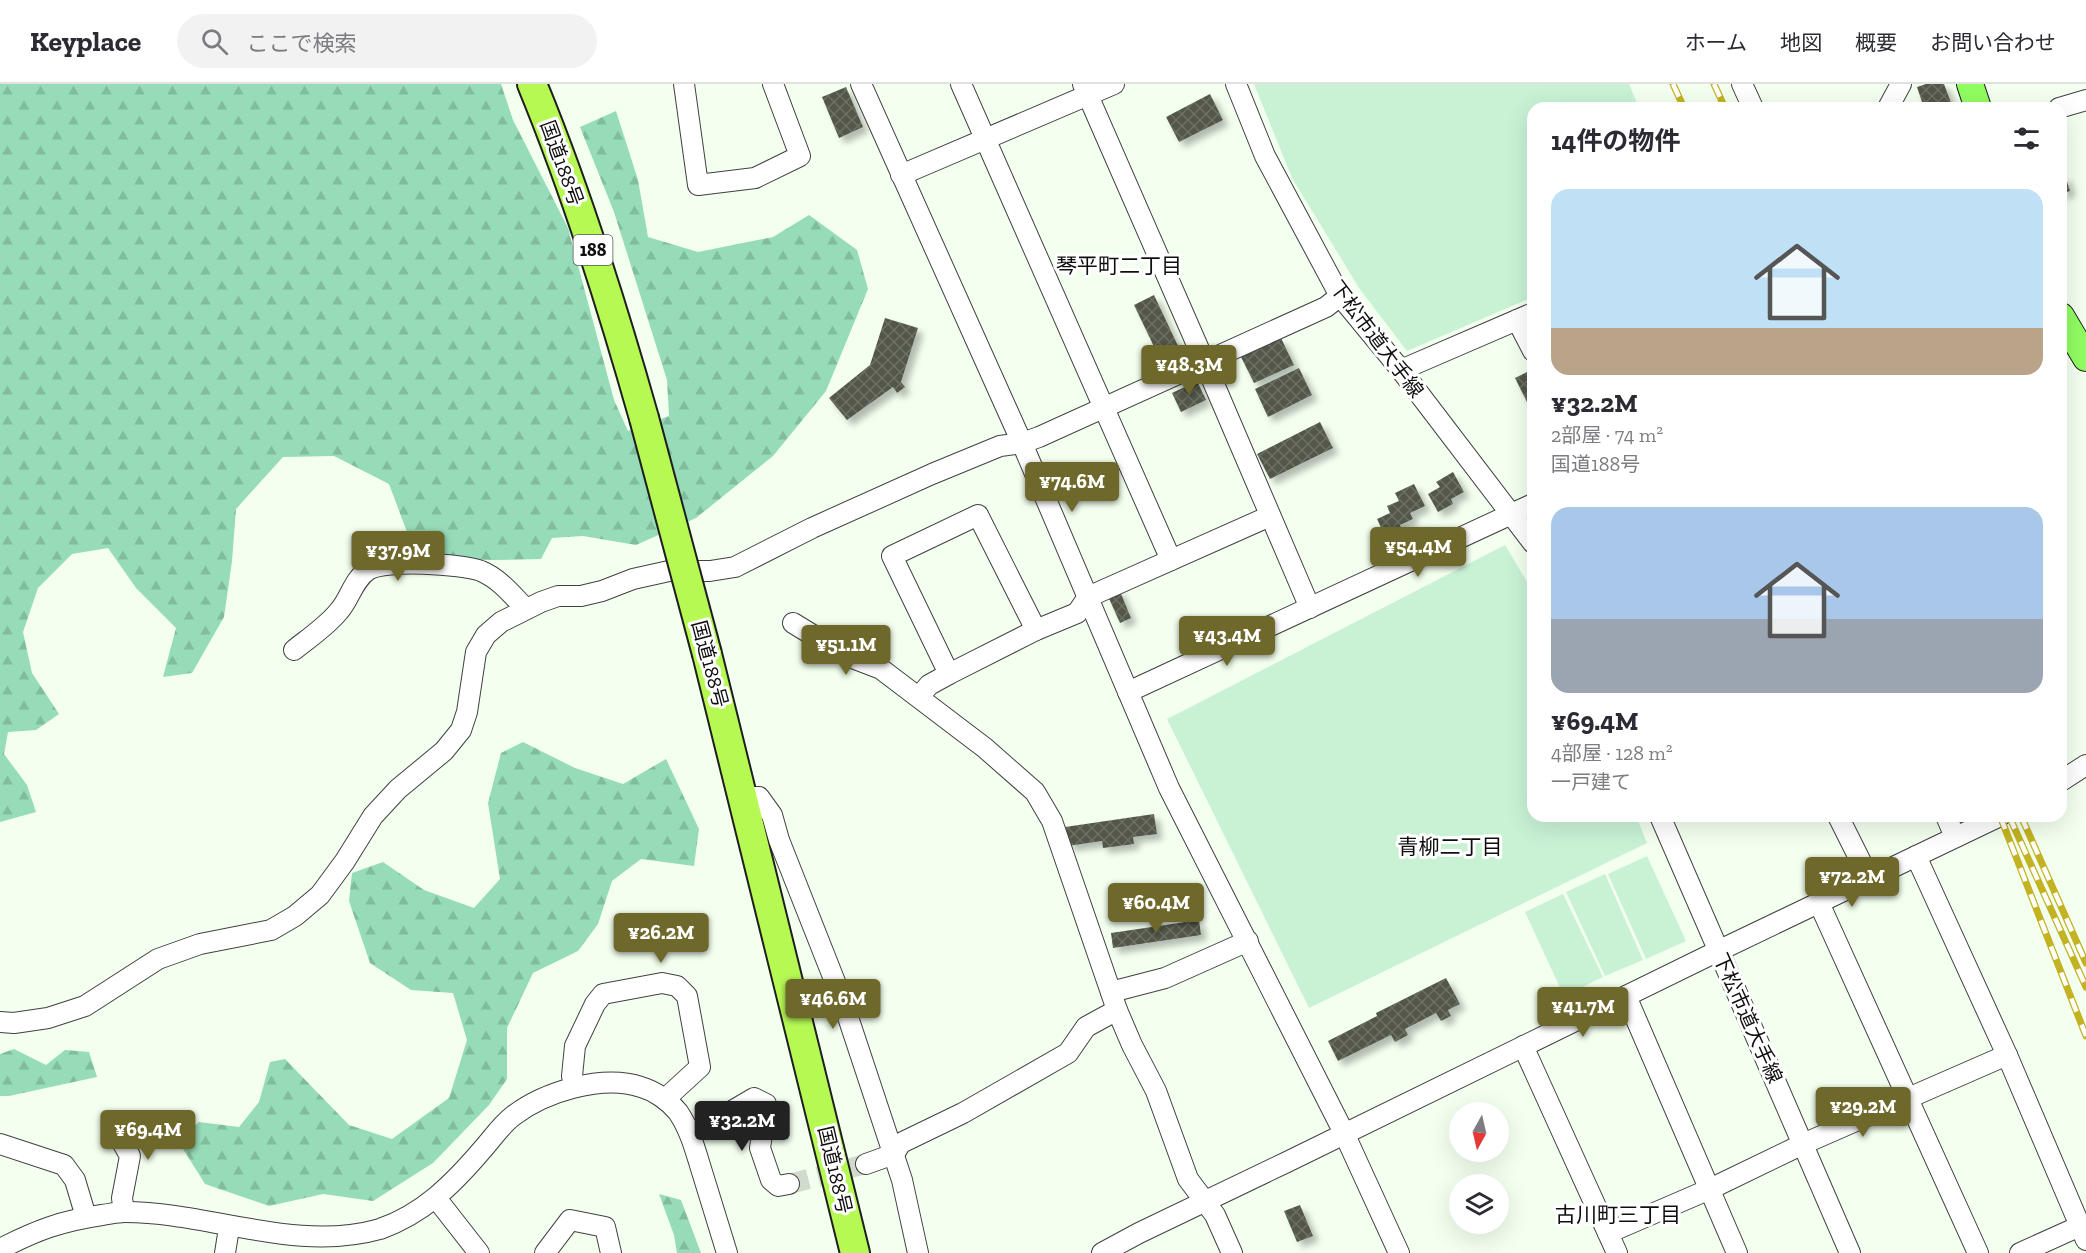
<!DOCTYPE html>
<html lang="ja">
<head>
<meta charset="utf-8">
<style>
  body { margin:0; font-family:"Zilla Slab","Noto Sans JP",serif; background:#f2f2f3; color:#2b2b33; height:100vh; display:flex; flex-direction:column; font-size:22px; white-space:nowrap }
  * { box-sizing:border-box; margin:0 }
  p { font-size:20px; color:#7c7c81 }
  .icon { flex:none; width:33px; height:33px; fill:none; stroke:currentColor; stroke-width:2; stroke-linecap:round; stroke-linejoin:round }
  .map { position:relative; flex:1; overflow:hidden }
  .sheet { position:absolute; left:1527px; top:18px; width:540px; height:720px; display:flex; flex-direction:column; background:#fff; border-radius:18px; box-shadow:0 6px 24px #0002 }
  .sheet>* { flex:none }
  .needle { width:39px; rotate:188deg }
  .fabs { position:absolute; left:1449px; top:1018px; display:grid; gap:12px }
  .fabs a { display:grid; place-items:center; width:60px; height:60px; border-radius:50%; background:#fff; box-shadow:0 6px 24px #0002; font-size:30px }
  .price { position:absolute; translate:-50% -51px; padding:0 14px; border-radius:6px; background:#6f682b; color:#fff; font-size:20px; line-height:39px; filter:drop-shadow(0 2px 3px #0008) }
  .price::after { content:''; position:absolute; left:50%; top:36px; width:18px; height:14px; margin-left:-9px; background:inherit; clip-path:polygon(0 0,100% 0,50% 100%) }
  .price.current { background:#222; color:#fff }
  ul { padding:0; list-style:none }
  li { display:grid; align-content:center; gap:12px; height:318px; padding:0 24px }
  li span { display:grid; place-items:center; height:186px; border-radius:18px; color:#555 }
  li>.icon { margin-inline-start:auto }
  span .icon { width:108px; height:108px; fill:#fffc; stroke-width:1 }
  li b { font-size:26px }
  h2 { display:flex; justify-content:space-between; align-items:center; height:72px; padding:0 24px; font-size:26px }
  header { display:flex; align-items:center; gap:36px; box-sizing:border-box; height:84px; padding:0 30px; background:#fff; border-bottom:2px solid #e1e1e2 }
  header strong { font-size:28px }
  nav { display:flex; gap:33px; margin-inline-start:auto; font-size:21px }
  .search { width:420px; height:54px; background:#f2f2f3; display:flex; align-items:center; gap:15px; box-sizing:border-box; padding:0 21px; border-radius:33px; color:#7c7c81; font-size:22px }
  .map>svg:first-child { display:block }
  .forest { fill:url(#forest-firs) }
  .pitch { fill:#c9f2d5 }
  .building { fill:url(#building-cross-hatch); filter:url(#shadow) }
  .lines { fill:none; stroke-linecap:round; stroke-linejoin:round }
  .minor-tunnel { stroke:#d1dbcd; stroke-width:20; stroke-dasharray:20 10; stroke-linecap:butt }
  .minor-casing { stroke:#414141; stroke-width:22 }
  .major-casing { stroke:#1f1f1f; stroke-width:28 }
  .highway-casing { stroke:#1f1f1f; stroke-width:32 }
  .minor { stroke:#fff; stroke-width:20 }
  .major { stroke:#90fd61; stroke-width:26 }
  .highway { stroke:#b7f953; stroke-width:28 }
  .rail-casing { stroke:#c3b221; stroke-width:7 }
  .rail { stroke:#fff; stroke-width:4.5; stroke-dasharray:14; stroke-linecap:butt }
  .highway-bridge-casing { stroke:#1f1f1f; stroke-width:32; stroke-linecap:butt }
  .highway-bridge { stroke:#b7f953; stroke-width:28 }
  .labels { text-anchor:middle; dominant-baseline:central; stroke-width:6; stroke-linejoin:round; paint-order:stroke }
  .shield { fill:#fff; stroke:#565656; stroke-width:1.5 }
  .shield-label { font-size:18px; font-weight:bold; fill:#0e0e0e }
  .street-label { font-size:20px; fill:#0e0e0e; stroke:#fff }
  .neighbourhood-label { font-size:21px; fill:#0e0e0e; stroke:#fff }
</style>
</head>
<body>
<header>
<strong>Keyplace</strong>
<div class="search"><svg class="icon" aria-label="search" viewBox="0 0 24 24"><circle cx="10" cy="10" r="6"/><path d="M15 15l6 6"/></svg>ここで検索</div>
<nav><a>ホーム</a><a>地図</a><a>概要</a><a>お問い合わせ</a></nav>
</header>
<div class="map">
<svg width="2086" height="1169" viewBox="0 0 2086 1169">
  <defs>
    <pattern id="forest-firs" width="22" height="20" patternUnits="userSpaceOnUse" patternTransform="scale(1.5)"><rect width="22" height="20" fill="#96dcb8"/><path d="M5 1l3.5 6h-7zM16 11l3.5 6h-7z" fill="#80bc9d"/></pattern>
    <pattern id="building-cross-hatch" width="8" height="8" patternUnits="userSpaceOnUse" patternTransform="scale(1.5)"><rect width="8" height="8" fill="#53574a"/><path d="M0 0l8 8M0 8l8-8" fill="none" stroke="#6c6f65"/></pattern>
    <filter id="shadow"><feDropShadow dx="5.5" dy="5.5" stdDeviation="3" flood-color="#0004"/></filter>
  </defs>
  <rect width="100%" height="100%" fill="#f3ffef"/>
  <g class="forest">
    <path d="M0,0H501L513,36L568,144L614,316L628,347L669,332L667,296L614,128L580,43L616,27L638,96L648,153L698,168L773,153L809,131L857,166L868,205L826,307L773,372L696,434L636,461L583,452L552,454L541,475L494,476L425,475L410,456L389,400L334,372L283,373L236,425L232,477L224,533L192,589L163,593L176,544L136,504L108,464L72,470L38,504L23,548L32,589L59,630L36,646L8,648L4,670L27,701L36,728L0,738Z"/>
    <path d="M523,658L575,684L623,700L666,675L699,745L694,782L641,775L612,797L598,840L578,867L533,889L507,944V995L489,1021L433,1079L373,1117L323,1110L269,1122L205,1100L178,1057L199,1038L239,1043L259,1018L270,978L285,975L349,1041L392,1055L449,1014L467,956L453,909L411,906L370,879L349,817L352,789L383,778L424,806L474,824L500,795L488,719L501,669Z"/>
    <path d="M14,965L46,981L65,966L89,968L97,993L9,1012H0V970Z"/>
    <path d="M659,1110L681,1116L701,1169H677L674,1151Z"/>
  </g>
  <g class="pitch">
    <path d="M1254,0H1629L1639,24H1533V213L1407,267L1359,204L1292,94Z"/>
    <path d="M1505,461L1533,508V732H1636L1647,759L1309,924L1167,635Z"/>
    <path d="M1647,772L1686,857L1646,875L1608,790Z"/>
    <path d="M1605,790L1643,876L1605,892L1566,808Z"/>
    <path d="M1563,810L1603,893L1564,912L1525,828Z"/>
  </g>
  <g class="building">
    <path d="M1926,0H1944L1953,24H1924L1917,3Z"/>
    <path d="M846,3L863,43L839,54L822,13Z"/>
    <path d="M1210,10L1223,36L1179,58L1166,33Z"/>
    <path d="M2065,91L2070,107L2061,110V93Z"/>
    <path d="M1154,211L1179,264L1159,273L1134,221Z"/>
    <path d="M885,234L918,244L901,298L905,303L897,309L893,303L847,336L829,314L870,281Z"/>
    <path d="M1281,254L1294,281L1254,299L1241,273Z"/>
    <path d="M1299,284L1312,311L1268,333L1255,305Z"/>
    <path d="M1531,286L1533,290V330L1515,294Z"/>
    <path d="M1197,297L1206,316L1181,328L1172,309Z"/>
    <path d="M1320,338L1333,364L1270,395L1257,370Z"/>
    <path d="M1453,388L1464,408L1451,415L1453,420L1438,428L1428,410L1440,403L1436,398Z"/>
    <path d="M1414,400L1425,422L1410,429L1413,435L1400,441L1402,446L1386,454L1377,435L1390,429L1387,422L1399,417L1395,409Z"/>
    <path d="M1119,505L1131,534L1120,539L1107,510Z"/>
    <path d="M1154,730L1157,750L1133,753L1134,760L1103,764L1102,757L1068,762L1065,743Z"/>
    <path d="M1199,836L1201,851L1113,864L1111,849Z"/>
    <path d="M1446,894L1460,920L1448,926L1451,932L1441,937L1436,929L1405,945L1408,951L1395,958L1391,951L1338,977L1328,957L1377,932L1376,929Z"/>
    <path d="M1300,1121L1313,1152L1297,1158L1284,1127Z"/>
  </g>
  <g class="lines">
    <path class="minor-tunnel" d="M789,1100L866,1080"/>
    <g class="minor-casing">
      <g id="minor">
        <path d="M684,0L698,101L755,94L800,72L773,0"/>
        <path d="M861,0L1022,359L1169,704L1344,1049L1399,1169"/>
        <path d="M961,0L1171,476"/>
        <path d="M1083,0L1205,279L1310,524"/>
        <path d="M1236,0L1265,72L1340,212L1401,286L1533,459"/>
        <path d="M1742,0L1753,24"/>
        <path d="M1888,24L1901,0"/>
        <path d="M2059,24L2086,16"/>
        <path d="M901,91L1114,0"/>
        <path d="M1517,236L1533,267"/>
        <path d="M1401,286L1533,229"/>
        <path d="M793,539L847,572L881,585L985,664L1035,708L1052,737L1117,926L1132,961L1156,1007L1188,1095L1215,1131L1232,1169"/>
        <path d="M294,566C309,554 327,542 339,527C350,515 353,496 368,486C385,475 462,480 481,487C500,495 512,511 526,525"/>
        <path d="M949,590L892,472L978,431L1036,546"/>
        <path d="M1128,608L1533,420"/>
        <path d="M919,613L929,601L949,590L1036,546L1077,529L1088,513L1270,432"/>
        <path d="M2061,697L2086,681"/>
        <path d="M744,713H759L772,731L779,756L843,918L902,1096L918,1169"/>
        <path d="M1660,732L1850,1169"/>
        <path d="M1838,732L1869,794"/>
        <path d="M1946,732L1955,753"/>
        <path d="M1916,772L2007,971L2086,1156"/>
        <path d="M1819,819L1978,1169"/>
        <path d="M1111,908L1165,894L1248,857"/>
        <path d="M1626,912L1737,1169"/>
        <path d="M0,938L14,939L48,934L85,922L158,875L200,860L271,846L295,832L320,811L345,777L373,732L398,705L444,667L461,646L467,628L476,568L486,551L501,538L541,518L558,512H581L602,507L633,495L669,487H710L735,483L812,444L932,390L1000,362L1022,359L1039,353L1326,223L1340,212"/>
        <path d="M1523,962L1617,1169"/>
        <path d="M575,1003L572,992L575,962L595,920L603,910L662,899L677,902L687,912L700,983L665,1015"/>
        <path d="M113,1042L130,1072L122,1114L124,1128"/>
        <path d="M690,1048L703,1044L754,1014L766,1020L768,1030L763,1043L760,1064L771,1096L778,1102L789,1100"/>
        <path d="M0,1060L64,1081L75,1096L86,1133"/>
        <path d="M866,1080L894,1070L901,1059L963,1029L1068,969L1086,943L1117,926"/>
        <path d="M436,1114L479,1169"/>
        <path d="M1608,1149L1710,1105L1803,1060L2007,971"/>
        <path d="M0,1165C37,1146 61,1137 102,1131C110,1130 117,1128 125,1128C210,1128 295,1169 380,1145C423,1130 453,1100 482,1066C492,1055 501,1041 513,1032C544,1008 602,990 641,1003C655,1007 669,1017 678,1028C691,1047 696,1069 703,1091C711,1117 719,1143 727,1169"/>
        <path d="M225,1169L229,1144"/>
        <path d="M545,1169L570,1136L605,1143L611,1169"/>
        <path d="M1102,1169L1139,1149L1287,1078L1718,867L2000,732"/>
        <path d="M2020,1169L2080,1142"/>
      </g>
    </g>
    <g class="major-casing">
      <g id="major">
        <path d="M1970,0L1978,24"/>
        <path d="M2061,232L2086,274"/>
      </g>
    </g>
    <g class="highway-casing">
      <g id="highway">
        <path d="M532,0C577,109 612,221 644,334"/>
        <path d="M707,570L855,1169"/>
      </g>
    </g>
    <use href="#minor" class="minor"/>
    <use href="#major" class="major"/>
    <use href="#highway" class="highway"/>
    <g class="rail-casing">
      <g id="rail">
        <path d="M1673,0L1684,24"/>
        <path d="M1714,0L1725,24"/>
        <path d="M2000,732L2086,952"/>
        <path d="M2009,732L2086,903"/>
        <path d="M2021,732L2086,879"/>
      </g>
    </g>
    <use href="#rail" class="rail"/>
    <g class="highway-bridge-casing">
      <path id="highway-bridge" d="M644,334L707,570"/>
    </g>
    <use href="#highway-bridge" class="highway-bridge"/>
  </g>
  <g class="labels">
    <rect class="shield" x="573.5" y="151" width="39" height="30" rx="4.5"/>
    <g class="shield-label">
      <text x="593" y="166">188</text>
    </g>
    <g class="street-label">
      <text transform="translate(562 79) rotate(70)">国道188号</text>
      <text transform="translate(1377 255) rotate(53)">下松市道大手線</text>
      <text transform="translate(710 580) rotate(75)">国道188号</text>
      <text transform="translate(1748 934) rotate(66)">下松市道大手線</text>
      <text transform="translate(835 1086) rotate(77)">国道188号</text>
    </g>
    <g class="neighbourhood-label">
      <text x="1119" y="181">琴平町二丁目</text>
      <text x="1450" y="762">青柳二丁目</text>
      <text x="1618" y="1130">古川町三丁目</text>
    </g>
  </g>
</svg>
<div class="fabs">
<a><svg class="needle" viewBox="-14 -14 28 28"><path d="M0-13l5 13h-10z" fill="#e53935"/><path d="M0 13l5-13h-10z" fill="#7c7c81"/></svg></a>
<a><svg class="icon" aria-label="layers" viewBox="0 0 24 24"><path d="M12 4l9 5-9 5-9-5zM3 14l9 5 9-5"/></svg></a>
</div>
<b class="price" style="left:1189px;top:312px">¥48.3M</b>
<b class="price" style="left:1072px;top:429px">¥74.6M</b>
<b class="price" style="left:1418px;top:494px">¥54.4M</b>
<b class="price" style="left:398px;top:498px">¥37.9M</b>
<b class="price" style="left:1227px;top:583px">¥43.4M</b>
<b class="price" style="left:846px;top:592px">¥51.1M</b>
<b class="price" style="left:1852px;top:824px">¥72.2M</b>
<b class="price" style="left:1156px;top:850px">¥60.4M</b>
<b class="price" style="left:661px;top:880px">¥26.2M</b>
<b class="price" style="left:833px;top:946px">¥46.6M</b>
<b class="price" style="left:1583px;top:954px">¥41.7M</b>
<b class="price" style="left:1863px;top:1054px">¥29.2M</b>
<b class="price current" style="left:742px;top:1068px">¥32.2M</b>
<b class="price" style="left:148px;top:1077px">¥69.4M</b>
<section class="sheet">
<h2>14件の物件<svg class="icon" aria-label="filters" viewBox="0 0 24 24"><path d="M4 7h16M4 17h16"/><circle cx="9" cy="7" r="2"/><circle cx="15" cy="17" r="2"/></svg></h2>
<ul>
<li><span style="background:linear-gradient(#bfe0f5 75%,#b9a48a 0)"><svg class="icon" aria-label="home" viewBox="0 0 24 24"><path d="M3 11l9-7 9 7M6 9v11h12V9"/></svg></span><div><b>¥32.2M</b><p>2部屋 · 74 m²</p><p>国道188号</p></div></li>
<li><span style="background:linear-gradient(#a9c7e8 60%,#9aa5b1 0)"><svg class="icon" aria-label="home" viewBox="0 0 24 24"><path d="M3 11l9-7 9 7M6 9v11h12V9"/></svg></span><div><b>¥69.4M</b><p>4部屋 · 128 m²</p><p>一戸建て</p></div></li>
</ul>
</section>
</div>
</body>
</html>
